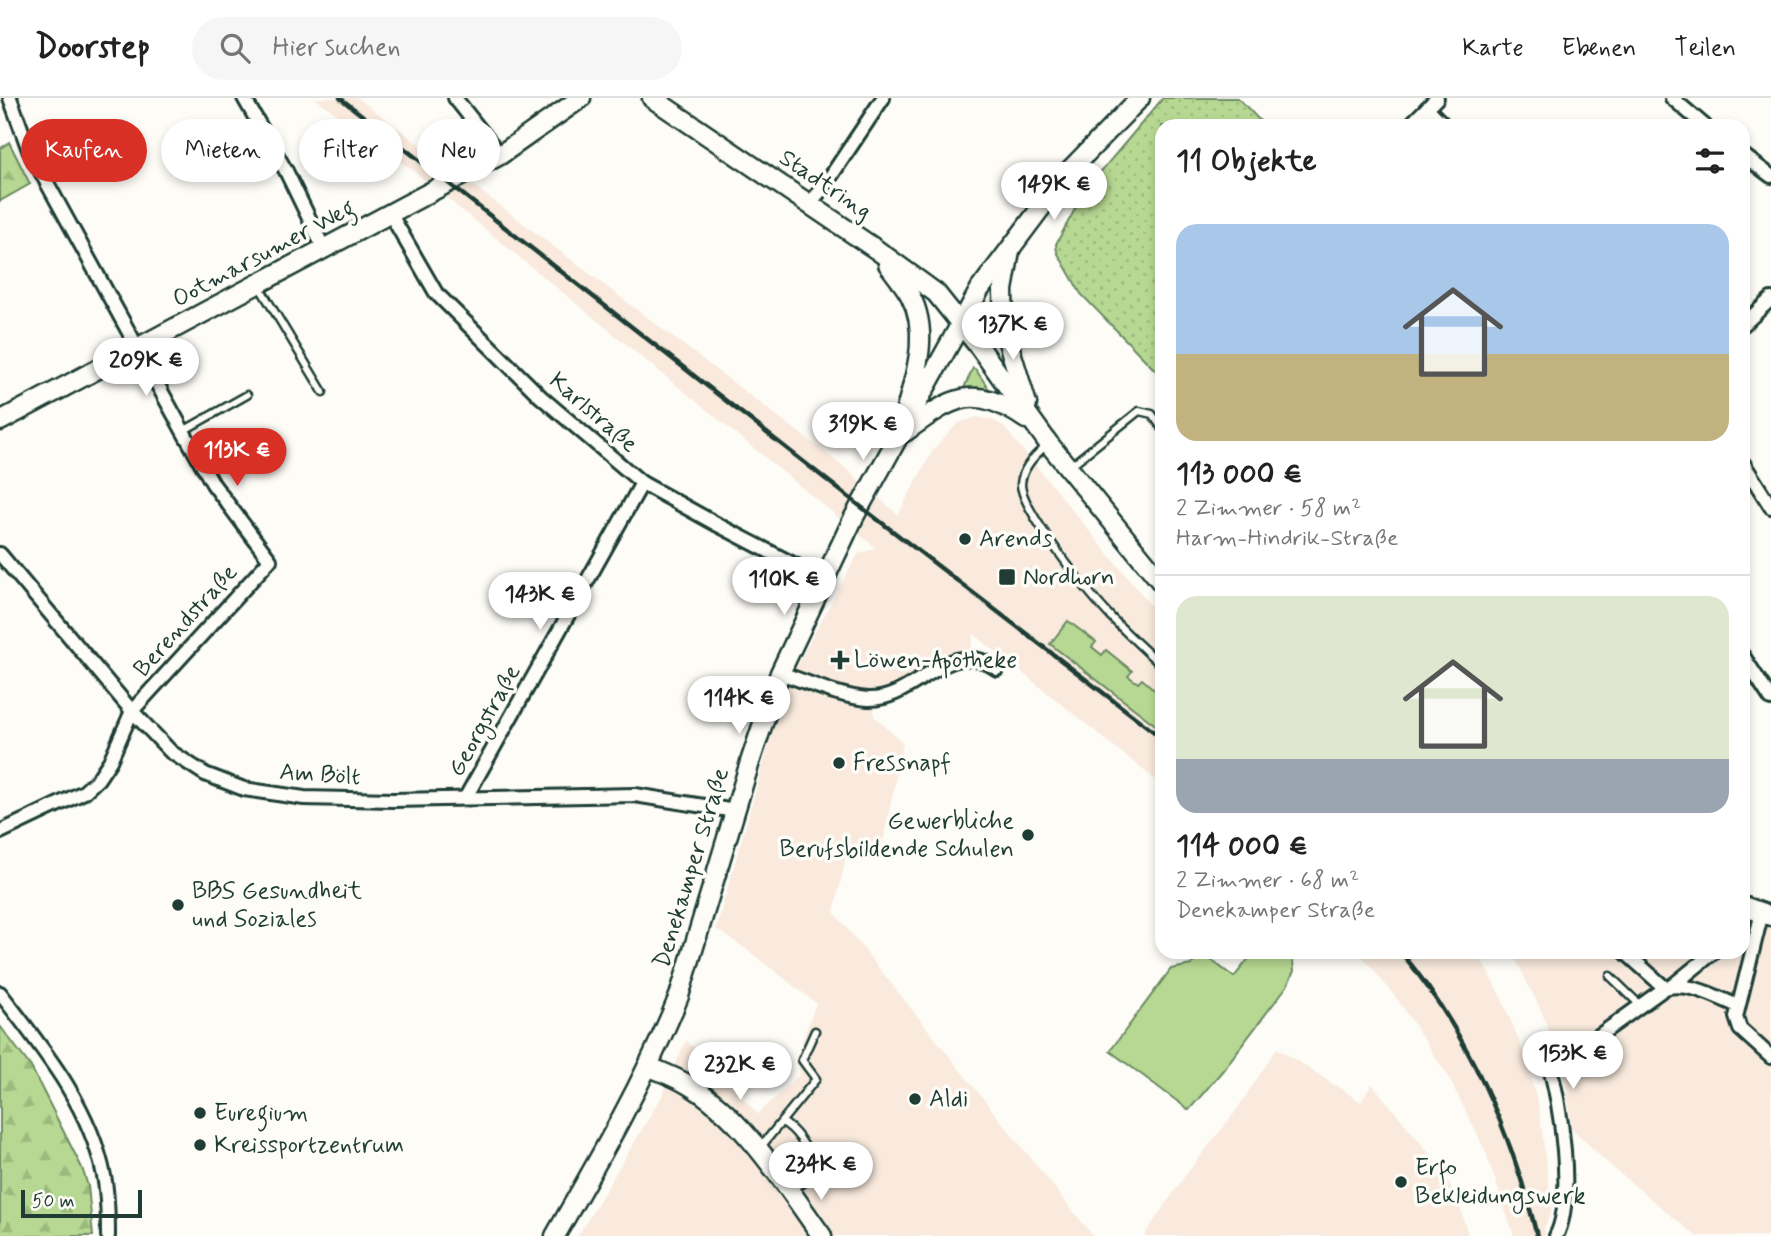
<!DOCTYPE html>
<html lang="de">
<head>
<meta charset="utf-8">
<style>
  body { margin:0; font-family:Mynerve,sans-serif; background:#f6f6f6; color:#222; height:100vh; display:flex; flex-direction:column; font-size:26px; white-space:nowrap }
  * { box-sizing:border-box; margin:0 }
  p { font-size:23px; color:#767676 }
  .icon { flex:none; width:38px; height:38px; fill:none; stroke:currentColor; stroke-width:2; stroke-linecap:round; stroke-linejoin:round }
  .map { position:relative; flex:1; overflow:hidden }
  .sheet { position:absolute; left:1155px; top:21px; width:595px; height:840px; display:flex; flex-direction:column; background:#fff; border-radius:21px; box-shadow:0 4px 10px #0003 }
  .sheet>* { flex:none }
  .banner { position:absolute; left:21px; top:21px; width:665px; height:63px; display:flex; gap:14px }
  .scale { position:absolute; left:21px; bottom:18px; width:121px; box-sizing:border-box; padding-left:7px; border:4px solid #1f3d34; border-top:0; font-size:19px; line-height:24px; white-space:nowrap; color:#1f3d34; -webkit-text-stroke:5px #fdfcf7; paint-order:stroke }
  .price { position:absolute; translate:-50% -60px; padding:0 16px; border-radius:24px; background:#fff; color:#222; font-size:23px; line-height:46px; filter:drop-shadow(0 2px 4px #0008) }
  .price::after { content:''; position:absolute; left:50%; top:42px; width:21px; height:16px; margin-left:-10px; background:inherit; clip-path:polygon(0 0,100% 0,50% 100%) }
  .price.active { background:#d93025; color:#fff }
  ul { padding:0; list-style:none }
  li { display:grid; align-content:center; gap:14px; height:371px; padding:0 21px }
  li+li { border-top:2px solid #e0e0e0 }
  li span { display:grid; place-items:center; height:217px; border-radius:21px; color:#555 }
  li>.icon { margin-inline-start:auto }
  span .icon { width:126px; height:126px; fill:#fffc; stroke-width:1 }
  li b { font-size:30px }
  h2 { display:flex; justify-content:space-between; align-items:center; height:84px; padding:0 21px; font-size:30px }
  .tag { padding:0 24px; border-radius:32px; background:#fff; box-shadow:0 4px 10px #0003; font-size:24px; line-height:63px }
  .tag.active { background:#d93025; color:#fff }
  header { display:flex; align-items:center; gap:42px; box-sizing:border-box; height:98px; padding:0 35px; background:#fff; border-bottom:2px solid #e0e0e0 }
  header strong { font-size:33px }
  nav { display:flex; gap:38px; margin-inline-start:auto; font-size:24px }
  .search { width:490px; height:63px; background:#f6f6f6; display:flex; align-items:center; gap:18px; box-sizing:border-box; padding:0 24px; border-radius:38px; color:#767676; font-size:26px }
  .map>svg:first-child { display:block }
  .built { fill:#f9eadd }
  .grass { fill:#b7d892; stroke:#6b8a63; stroke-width:2 }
  .forest { fill:url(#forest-firs); stroke:#6b8a63; stroke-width:2 }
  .garden { fill:url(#garden-dots); stroke:#6b8a63; stroke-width:2 }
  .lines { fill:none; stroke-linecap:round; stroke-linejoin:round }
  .lane-casing { stroke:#1f3d34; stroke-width:11 }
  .street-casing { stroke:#1f3d34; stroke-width:18 }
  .secondary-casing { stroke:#1f3d34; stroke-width:23 }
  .lane { stroke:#fdfcf7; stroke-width:6 }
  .street { stroke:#fdfcf7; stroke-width:12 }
  .secondary { stroke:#fdfcf7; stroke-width:18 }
  .rail { stroke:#1f3d34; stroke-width:4.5 }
  .poi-dot { fill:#1f3d34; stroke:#fdfcf7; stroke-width:2.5 }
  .labels { text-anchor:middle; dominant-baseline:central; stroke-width:7; stroke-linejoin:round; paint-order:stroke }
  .street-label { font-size:24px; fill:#1f3d34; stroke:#fdfcf7 }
  .poi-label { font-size:24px; fill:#1f3d34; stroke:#fdfcf7; text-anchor:start }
</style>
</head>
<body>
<header>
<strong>Doorstep</strong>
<div class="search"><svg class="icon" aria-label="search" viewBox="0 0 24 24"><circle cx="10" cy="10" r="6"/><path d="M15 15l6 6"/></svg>Hier suchen</div>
<nav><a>Karte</a><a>Ebenen</a><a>Teilen</a></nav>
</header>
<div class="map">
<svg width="1771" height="1138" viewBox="0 0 1771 1138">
  <defs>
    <pattern id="forest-firs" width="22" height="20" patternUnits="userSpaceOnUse" patternTransform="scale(1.75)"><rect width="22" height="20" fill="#b7d892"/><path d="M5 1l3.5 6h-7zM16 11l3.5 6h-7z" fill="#9dba7e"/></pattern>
    <pattern id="garden-dots" width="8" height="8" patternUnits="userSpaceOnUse" patternTransform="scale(1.75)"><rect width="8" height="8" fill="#b7d892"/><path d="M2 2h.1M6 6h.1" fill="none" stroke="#9dba7e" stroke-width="1.8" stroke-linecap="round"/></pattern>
  </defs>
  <rect width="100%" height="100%" fill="#fdfcf7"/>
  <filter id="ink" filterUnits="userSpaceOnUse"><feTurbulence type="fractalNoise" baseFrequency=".0143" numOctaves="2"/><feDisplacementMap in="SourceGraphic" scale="14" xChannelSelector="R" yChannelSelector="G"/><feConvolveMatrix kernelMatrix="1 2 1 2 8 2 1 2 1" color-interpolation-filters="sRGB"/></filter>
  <g filter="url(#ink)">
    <g class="built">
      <path d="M315,0H358L843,368L898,417L933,352L958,325L977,319L992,322L1003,328L1162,521V687L974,536L968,564L874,611V618L903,645L881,754L848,749L834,814L1093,1138H578L662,998L686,942L758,1016L800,976L796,961L816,905L746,851L716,831L786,587L858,456L876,450L415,74Z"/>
      <path d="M1743,800L1771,810V1138H1696L1612,1069L1572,1031L1564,974L1542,914L1512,854H1743Z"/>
      <path d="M1359,854H1477L1502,901L1525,958L1539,1010L1552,1112L1544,1131L1546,1138H1514L1485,1052L1448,978L1398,902Z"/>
      <path d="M1277,950L1361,1004L1372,986L1438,1066L1458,1101L1468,1138H1144L1184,1079L1236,1013Z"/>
    </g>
    <g class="grass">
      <path d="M973,270L976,272L991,294L963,292Z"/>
      <path d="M1068,523L1096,544L1092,549L1102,557L1106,552L1132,573L1128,578L1138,585L1142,581L1162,598V632L1050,546Z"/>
      <path d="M1254,854H1292L1294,873L1287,888L1223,972L1189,1012L1110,953L1171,871L1191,867L1202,855L1234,879Z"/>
    </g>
    <g class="forest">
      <path d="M9,44L30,86L0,103V51Z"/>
      <path d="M0,928L31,969L82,1070L88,1088L93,1138H0Z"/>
    </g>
    <path class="garden" d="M1163,0H1238L1265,28H1162V265L1155,272L1081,196L1057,154L1056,146L1086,91Z"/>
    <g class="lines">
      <g class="lane-casing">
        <g id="lane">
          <path d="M259,188L323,294"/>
          <path d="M183,333L247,297"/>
          <path d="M1047,347C1036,356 1022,370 1021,386C1021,412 1091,498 1111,519C1127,536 1145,552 1162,568"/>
          <path d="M1069,369L1139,313L1152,316L1162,330"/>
          <path d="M1610,878L1641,908"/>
          <path d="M782,1024C799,1033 808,1054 817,1070L815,1078L791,1092"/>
          <path d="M760,1050L816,981L802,962L815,933"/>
        </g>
      </g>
      <g class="street-casing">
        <g id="street">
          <path d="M244,0L286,73L324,151"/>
          <path d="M455,0L500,57"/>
          <path d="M1672,0L1705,28"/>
          <path d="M1427,10L1445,28"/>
          <path d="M1409,28L1437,0"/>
          <path d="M1743,57L1771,78"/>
          <path d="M809,106L823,90L883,0"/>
          <path d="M391,117L436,195L541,299L642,385L718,427L797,468L824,479"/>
          <path d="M1743,227L1771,201"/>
          <path d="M1743,365L1771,409"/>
          <path d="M0,456L132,613L171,654L205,676L244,691L304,700L393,702L635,697L735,713"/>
          <path d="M1743,558L1771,601"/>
          <path d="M780,575C808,584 839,599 868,601C916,603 949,535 997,571"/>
          <path d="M466,699L642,385"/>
          <path d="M0,734L84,694L98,681L110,663L132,613L270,462L213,386L183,333L29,52L10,0"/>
          <path d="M1762,814L1736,919L1740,931L1771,959"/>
          <path d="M1625,854L1665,890"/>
          <path d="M1672,888L1714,854"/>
          <path d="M0,895C43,951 90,1007 104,1078C108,1098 108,1118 108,1138"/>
          <path d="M1556,1138C1575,1103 1561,1003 1548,964L1572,957L1665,890C1689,883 1716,899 1738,908"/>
        </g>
      </g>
      <g class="secondary-casing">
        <g id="secondary">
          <path d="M652,0L877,152L936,195L980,250L1049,346L1162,485"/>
          <path d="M1010,153L1003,192L1004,231L1027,306"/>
          <path d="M888,166C895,176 904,186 910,197C930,235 916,274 906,312"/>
          <path d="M0,323L500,57L581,0"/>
          <path d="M905,334C952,300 972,284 1026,321"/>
          <path d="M1743,808L1771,818"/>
          <path d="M648,968C661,974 675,979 687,986C742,1017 786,1088 822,1138"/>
          <path d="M555,1138C600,1060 645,982 679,898L750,664L780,575L854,419L980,191L1067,75L1140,0"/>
        </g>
      </g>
      <use href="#lane" class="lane"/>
      <use href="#street" class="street"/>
      <use href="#secondary" class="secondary"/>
      <g class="rail">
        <path d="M340,0L860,408L1162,640"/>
        <path d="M1401,854C1468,935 1512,1036 1537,1138"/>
      </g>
    </g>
  </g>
  <g class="poi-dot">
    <circle cx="965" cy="441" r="7"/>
    <rect x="998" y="470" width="18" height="18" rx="3.5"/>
    <path d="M836.5 551.5h7v7h7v7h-7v7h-7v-7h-7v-7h7z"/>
    <circle cx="839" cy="665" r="7"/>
    <circle cx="1028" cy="737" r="7"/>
    <circle cx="178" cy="807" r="7"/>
    <circle cx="915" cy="1001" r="7"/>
    <circle cx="200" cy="1015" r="7"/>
    <circle cx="200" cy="1047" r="7"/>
    <circle cx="1401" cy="1084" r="7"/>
  </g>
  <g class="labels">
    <g class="street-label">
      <text transform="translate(825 87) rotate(34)">Stadtring</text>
      <text transform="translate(264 156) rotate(-28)">Ootmarsumer Weg</text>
      <text transform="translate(593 315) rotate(41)">Karlstraße</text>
      <text transform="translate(186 523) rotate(-48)">Berendstraße</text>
      <text transform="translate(485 623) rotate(-61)">Georgstraße</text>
      <text transform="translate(320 677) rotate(4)">Am Bölt</text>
      <text transform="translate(692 770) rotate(-73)">Denekamper Straße</text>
    </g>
    <g class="poi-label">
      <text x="979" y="441">Arends</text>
      <text x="1023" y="479">Nordhorn</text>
      <text x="854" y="562">Löwen-Apotheke</text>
      <text x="853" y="665">Fressnapf</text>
      <text x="1014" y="723" text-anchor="end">Gewerbliche<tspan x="1014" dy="28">Berufsbildende Schulen</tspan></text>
      <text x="192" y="793">BBS Gesundheit<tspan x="192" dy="28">und Soziales</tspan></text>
      <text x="929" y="1001">Aldi</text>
      <text x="214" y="1015">Euregium</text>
      <text x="214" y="1047">Kreissportzentrum</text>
      <text x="1415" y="1070">Erfo<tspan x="1415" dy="28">Bekleidungswerk</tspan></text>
    </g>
  </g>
</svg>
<div class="scale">50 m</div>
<b class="price" style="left:1054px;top:124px">149K €</b>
<b class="price" style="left:1013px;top:264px">137K €</b>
<b class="price" style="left:146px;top:300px">209K €</b>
<b class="price" style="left:863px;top:364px">319K €</b>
<b class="price active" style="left:237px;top:390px">113K €</b>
<b class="price" style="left:784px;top:519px">110K €</b>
<b class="price" style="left:540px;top:534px">143K €</b>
<b class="price" style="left:739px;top:638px">114K €</b>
<b class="price" style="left:1573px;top:993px">153K €</b>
<b class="price" style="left:740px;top:1004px">232K €</b>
<b class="price" style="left:821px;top:1104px">234K €</b>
<div class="banner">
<a class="tag active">Kaufen</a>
<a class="tag">Mieten</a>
<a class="tag">Filter</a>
<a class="tag">Neu</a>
</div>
<section class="sheet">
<h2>11 Objekte<svg class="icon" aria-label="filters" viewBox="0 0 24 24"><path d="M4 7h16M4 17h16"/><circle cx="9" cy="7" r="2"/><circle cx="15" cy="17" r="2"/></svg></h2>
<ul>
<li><span style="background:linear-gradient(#a9c7e8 60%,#c2b280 0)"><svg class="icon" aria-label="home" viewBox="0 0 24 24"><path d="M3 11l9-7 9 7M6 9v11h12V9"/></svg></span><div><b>113 000 €</b><p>2 Zimmer · 58 m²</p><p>Harm-Hindrik-Straße</p></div></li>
<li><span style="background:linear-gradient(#dfe7d0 75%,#9aa5b1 0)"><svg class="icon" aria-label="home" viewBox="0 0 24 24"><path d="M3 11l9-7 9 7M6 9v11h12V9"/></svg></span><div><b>114 000 €</b><p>2 Zimmer · 68 m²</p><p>Denekamper Straße</p></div></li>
</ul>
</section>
</div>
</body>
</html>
